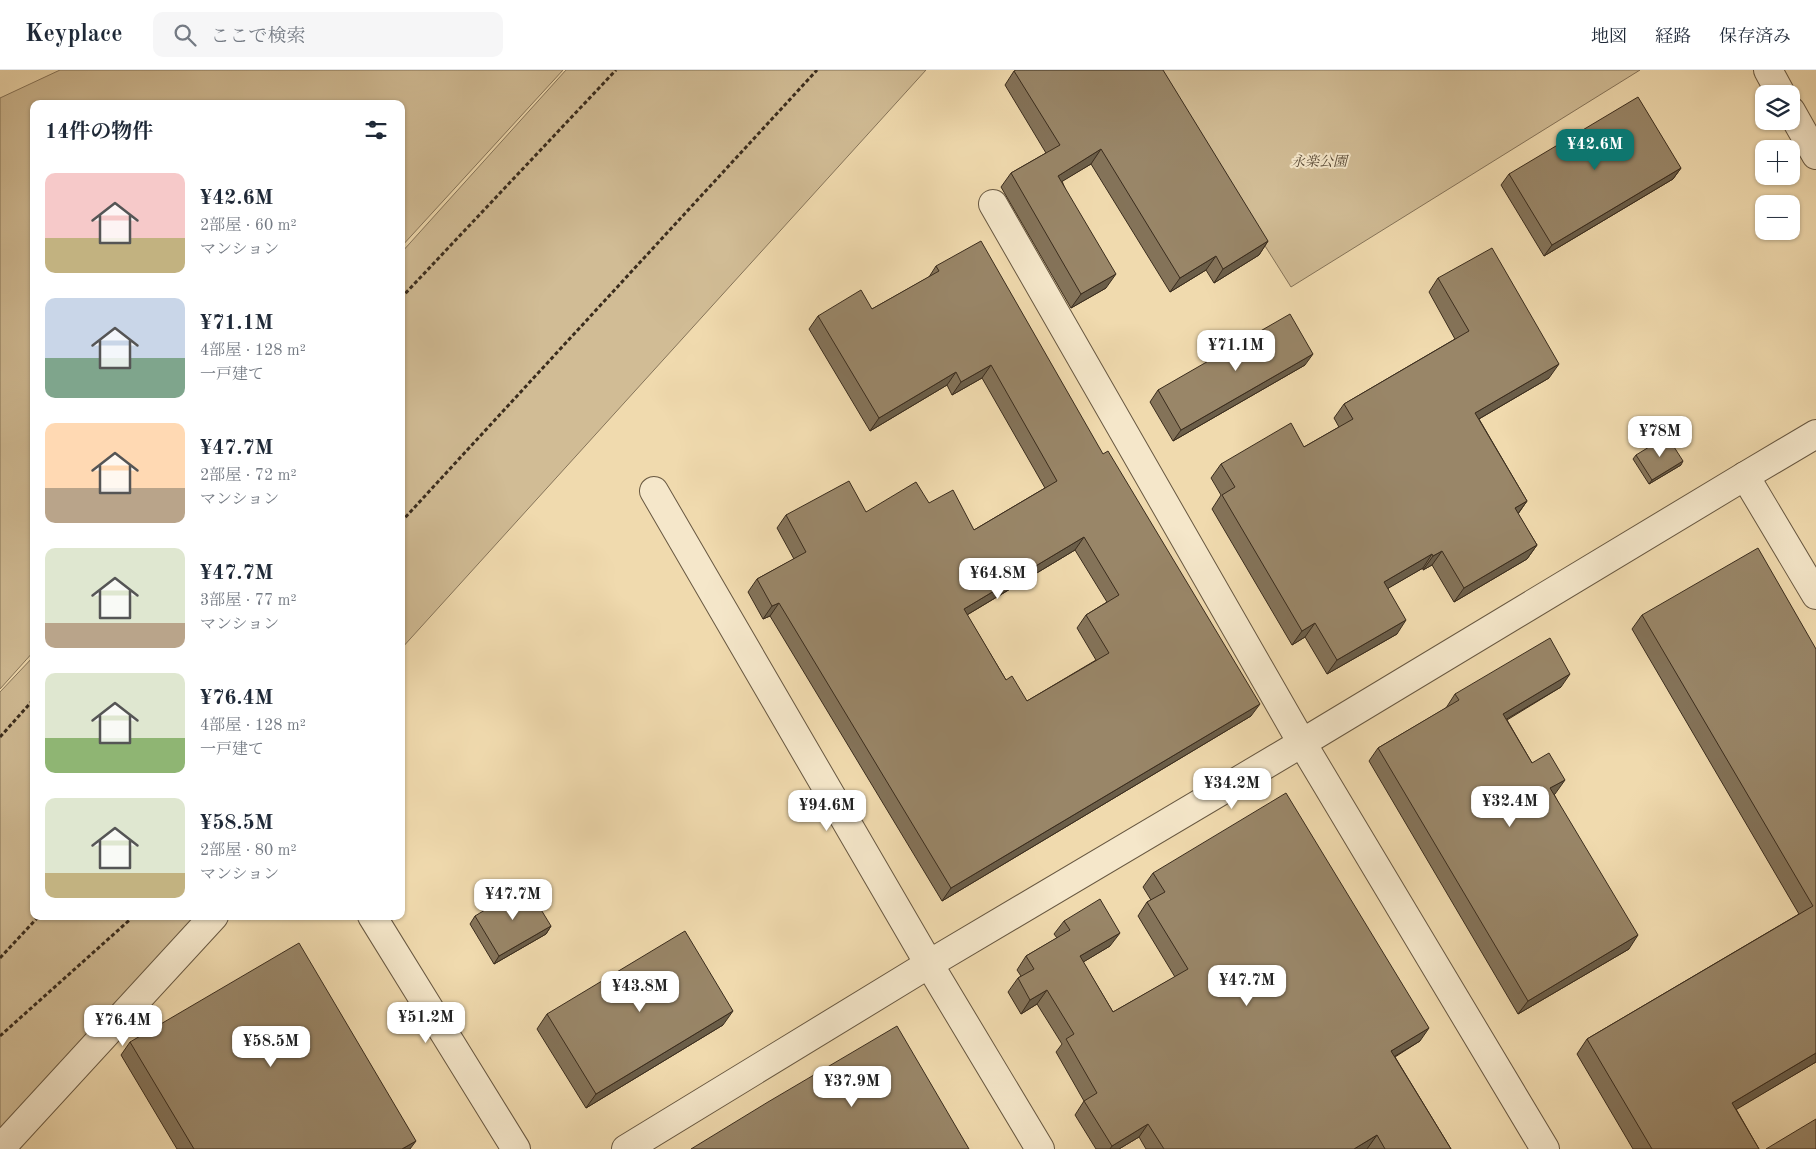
<!DOCTYPE html>
<html lang="ja">
<head>
<meta charset="utf-8">
<style>
  body { margin:0; font-family:"Old Standard TT","Noto Serif JP",serif; background:#f6f6f7; color:#1f2937; height:100vh; display:flex; flex-direction:column; font-size:19px; white-space:nowrap }
  * { box-sizing:border-box; margin:0 }
  p { font-size:16px; color:#747a83 }
  .icon { flex:none; width:28px; height:28px; fill:none; stroke:currentColor; stroke-width:2; stroke-linecap:round; stroke-linejoin:round }
  .map { position:relative; flex:1; overflow:hidden }
  .panel { position:absolute; left:30px; top:30px; width:375px; height:820px; display:flex; flex-direction:column; background:#fff; border-radius:10px; box-shadow:0 1px 4px #0004 }
  .panel>* { flex:none }
  .tools { position:absolute; left:1755px; top:15px; display:grid; gap:10px }
  .tools a { display:grid; place-items:center; width:45px; height:45px; border-radius:10px; background:#fff; box-shadow:0 1px 4px #0004; font-size:25px }
  .price { position:absolute; translate:-50% -42px; padding:0 11px; border-radius:10px; background:#fff; color:#222; font-size:16px; line-height:32px; filter:drop-shadow(0 1px 2px #0008) }
  .price::after { content:''; position:absolute; left:50%; top:30px; width:15px; height:11px; margin-left:-8px; background:inherit; clip-path:polygon(0 0,100% 0,50% 100%) }
  .price.current { background:#0f766e; color:#fff }
  ul { padding:0; list-style:none }
  li { display:flex; align-items:center; gap:15px; height:125px; padding:0 15px }
  li span { display:grid; place-items:center; flex:none; width:140px; height:100px; border-radius:10px; color:#555 }
  li>.icon { margin-inline-start:auto }
  span .icon { width:60px; height:60px; fill:#fffc; stroke-width:1 }
  li b { font-size:21px }
  h2 { display:flex; justify-content:space-between; align-items:center; height:60px; padding:0 15px; font-size:21px }
  header { display:flex; align-items:center; gap:30px; box-sizing:border-box; height:70px; padding:0 25px; background:#fff; border-bottom:1px solid #e0e1e3 }
  header strong { font-size:24px }
  nav { display:flex; gap:28px; margin-inline-start:auto; font-size:18px }
  .search { width:350px; height:45px; background:#f6f6f7; display:flex; align-items:center; gap:12px; box-sizing:border-box; padding:0 18px; border-radius:10px; color:#747a83; font-size:19px }
  .map>svg:first-child { display:block }
  .green { fill:#d1bc95; stroke:#867459 }
  .lines { fill:none; stroke-linecap:round; stroke-linejoin:round }
  .street-casing { stroke:#685841; stroke-width:30 }
  .path { stroke:#3a2c1d; stroke-width:3; stroke-dasharray:4 2.5; stroke-linecap:butt }
  .street { stroke:#f5e7ca; stroke-width:28 }
  .wall { fill:#847359; stroke:#3a2c1d; fill-rule:evenodd }
  .shaded-wall { fill:#6b5e49; stroke:#3a2c1d }
  .building { fill:#998668; stroke:#3a2c1d; fill-rule:evenodd }
  .labels { text-anchor:middle; dominant-baseline:central; stroke-width:4; stroke-linejoin:round; paint-order:stroke }
  .park-label { font-size:14px; font-style:italic; fill:#584935; stroke:#f5e7ca }
</style>
</head>
<body>
<header>
<strong>Keyplace</strong>
<div class="search"><svg class="icon" aria-label="search" viewBox="0 0 24 24"><circle cx="10" cy="10" r="6"/><path d="M15 15l6 6"/></svg>ここで検索</div>
<nav><a>地図</a><a>経路</a><a>保存済み</a></nav>
</header>
<div class="map">
<svg width="1816" height="1079" viewBox="0 0 1816 1079">
  <rect width="100%" height="100%" fill="#f0daae"/>
  <filter id="stains"><feTurbulence type="fractalNoise" baseFrequency=".004" numOctaves="4"/><feColorMatrix values="0 0 0 0 .2 0 0 0 0 .09 0 0 0 0 .02 0 0 0 .5 -.17"/></filter>
  <radialGradient id="worn" r=".72"><stop offset=".6" stop-color="#630" stop-opacity="0"/><stop offset="1" stop-color="#630" stop-opacity=".3"/></radialGradient>
  <g class="green">
    <path d="M60,0H563L401,177V34H34V581L0,619V28Z"/>
    <path d="M566,0H926L401,579V183Z"/>
    <path d="M1154,0H1640L1291,217Z"/>
    <path d="M34,586V846H214L0,1079V622Z"/>
  </g>
  <g class="lines">
    <g class="street-casing">
      <g id="street">
        <path d="M1768,0L1781,24"/>
        <path d="M1791,41L1816,85"/>
        <path d="M993,134L1302,673L1545,1079"/>
        <path d="M1745,406L1816,525"/>
        <path d="M654,421L929,894L1040,1079"/>
        <path d="M372,846L516,1079"/>
        <path d="M0,1079L214,846"/>
        <path d="M626,1079L929,894L1302,673L1745,406L1816,364"/>
      </g>
    </g>
    <g class="path">
      <path d="M401,228L616,0"/>
      <path d="M401,452L817,0"/>
      <path d="M0,667L34,629"/>
      <path d="M0,888L39,846"/>
      <path d="M0,966L134,846"/>
    </g>
    <use href="#street" class="street"/>
  </g>
  <g class="wall">
    <path d="M1014,1L1268,171L1259,185L1214,213L1206,200L1170,222L1091,94L1062,111L1106,218L1071,238L1001,117L1011,103L1046,83L1005,15Z"/>
    <path d="M1681,98L1673,109L1544,186L1501,115L1509,104Z"/>
    <path d="M936,196L1251,646L942,831L770,546L763,549L748,522L757,509L794,489L777,458L786,445L866,442L929,433L974,460L1045,418L982,308L952,325L947,315L870,361L809,259L818,246L872,239L929,207ZM1075,480L1107,532L1086,545L1077,558L1096,590L1027,631L1006,610L967,545Z"/>
    <path d="M1438,208L1549,308L1479,349L1527,431L1518,444L1537,475L1527,489L1454,532L1432,495L1423,500V498L1388,518L1397,564L1327,604L1305,567L1292,575L1212,439L1221,425L1211,408L1221,394L1304,377L1339,357L1334,348L1344,334L1455,269L1429,222Z"/>
    <path d="M1305,295L1173,371L1150,332L1158,320Z"/>
    <path d="M1636,385L1681,395L1649,414L1633,389Z"/>
    <path d="M1642,545L1816,579V992L1736,1039L1759,1079H1633L1577,984L1587,969L1799,844L1632,559Z"/>
    <path d="M1561,617L1507,650L1532,693L1555,724H1554L1629,879L1518,944L1369,691L1378,678L1446,638L1455,624Z"/>
    <path d="M1153,803L1420,971L1395,987L1451,1079H1146L1139,1067L1119,1079H1096L1075,1045L1084,1031L1056,982L1062,974L1037,934L1021,944L1008,922L1018,908L1021,906L1017,900L1026,886L1057,868L1054,864L1064,851L1110,876L1083,892L1113,942L1175,907L1138,846L1147,832L1151,830L1143,817Z"/>
    <path d="M475,846L551,856L546,864L494,894L470,854Z"/>
    <path d="M547,944L723,955L586,1038L537,959Z"/>
    <path d="M130,972L410,1079H177L121,985Z"/>
  </g>
  <g class="shaded-wall">
    <path d="M1101,79L1091,94L1048,120L1058,106Z"/>
    <path d="M1681,98L1673,109L1544,186L1552,175Z"/>
    <path d="M1268,171L1259,185L1214,213L1223,199Z"/>
    <path d="M1216,186L1206,200L1170,222L1180,208Z"/>
    <path d="M1116,204L1106,218L1071,238L1081,224Z"/>
    <path d="M1313,284L1305,295L1173,371L1181,360Z"/>
    <path d="M1559,294L1549,308L1465,357L1475,343Z"/>
    <path d="M991,295L982,308L952,325L961,312Z"/>
    <path d="M956,302L947,315L870,361L879,348Z"/>
    <path d="M1683,391L1681,395L1649,414L1652,410Z"/>
    <path d="M1527,431L1517,445L1515,438Z"/>
    <path d="M1084,467L1075,480L955,552L964,539Z"/>
    <path d="M1537,475L1527,489L1454,532L1464,518Z"/>
    <path d="M1442,481L1432,495L1423,500L1433,486Z"/>
    <path d="M1432,484L1423,498L1375,526L1384,512Z"/>
    <path d="M779,533L770,546L763,549L772,536Z"/>
    <path d="M1406,550L1397,564L1327,604L1337,590Z"/>
    <path d="M1315,553L1305,567L1292,575L1302,561Z"/>
    <path d="M1570,604L1561,617L1493,657L1503,644Z"/>
    <path d="M1260,634L1251,646L942,831L951,818Z"/>
    <path d="M1565,710L1555,724L1541,732L1550,718Z"/>
    <path d="M551,856L546,864L494,894L499,886Z"/>
    <path d="M1120,863L1110,876L1070,900L1080,886Z"/>
    <path d="M1638,865L1629,879L1518,944L1528,931Z"/>
    <path d="M1047,920L1037,934L1021,944L1030,930Z"/>
    <path d="M733,941L723,955L586,1038L596,1024Z"/>
    <path d="M1429,958L1420,971L1382,994L1391,981Z"/>
    <path d="M1816,983V992L1722,1048L1732,1033Z"/>
    <path d="M1148,1054L1139,1067L1119,1079H1110L1112,1076Z"/>
    <path d="M1377,1065L1367,1079H1354Z"/>
    <path d="M416,1071L410,1079H402Z"/>
  </g>
  <g class="building">
    <path d="M1016,0H1163L1268,171L1223,199L1216,186L1180,208L1101,79L1058,106L1116,204L1081,224L1011,103L1060,75L1014,1Z"/>
    <path d="M1638,27L1681,98L1552,175L1509,104Z"/>
    <path d="M981,171L1103,384L1108,381L1260,634L951,818L779,533L772,536L757,509L806,482L786,445L849,411L866,442L916,412L929,433L953,420L974,460L1057,411L991,295L961,312L956,302L879,348L818,246L861,220L872,239L939,201L936,196ZM1084,467L1119,525L1086,545L1109,583L1027,631L1012,606L1006,610L964,539Z"/>
    <path d="M1492,178L1559,294L1475,343L1527,431L1515,438L1537,475L1464,518L1442,481L1433,486L1432,484L1384,512L1406,550L1337,590L1315,553L1302,561L1222,425L1235,417L1221,394L1291,353L1304,377L1353,349L1344,334L1469,261L1438,208Z"/>
    <path d="M1290,244L1313,284L1181,360L1158,320Z"/>
    <path d="M1667,366L1683,391L1652,410L1636,385Z"/>
    <path d="M1758,478L1816,579V983L1732,1033L1759,1079H1652L1587,969L1813,836L1642,545Z"/>
    <path d="M1550,568L1570,604L1503,644L1532,693L1549,683L1565,710L1550,718L1638,865L1528,931L1378,678L1459,630L1455,624Z"/>
    <path d="M1286,723L1429,958L1391,981L1451,1079H1385L1377,1065L1354,1079H1164L1148,1054L1112,1076L1084,1031L1097,1023L1066,969L1074,964L1047,920L1030,930L1018,908L1034,899L1026,886L1070,860L1064,851L1100,829L1120,863L1080,886L1113,942L1188,899L1147,832L1165,822L1153,803Z"/>
    <path d="M526,815L551,856L499,886L475,846Z"/>
    <path d="M685,861L733,941L596,1024L547,944Z"/>
    <path d="M299,873L416,1071L402,1079H194L130,972Z"/>
    <path d="M897,956L969,1079H691L768,1032Z"/>
    <path d="M1816,1049V1079H1766Z"/>
  </g>
  <g class="labels">
    <g class="park-label">
      <text x="1319" y="92">永楽公園</text>
    </g>
  </g>
  <rect width="100%" height="100%" filter="url(#stains)"/>
  <rect width="100%" height="100%" fill="url(#worn)"/>
</svg>
<div class="tools">
<a><svg class="icon" aria-label="layers" viewBox="0 0 24 24"><path d="M12 4l9 5-9 5-9-5zM3 14l9 5 9-5"/></svg></a>
<a>+</a>
<a>−</a>
</div>
<b class="price current" style="left:1595px;top:101px">¥42.6M</b>
<b class="price" style="left:1236px;top:302px">¥71.1M</b>
<b class="price" style="left:1660px;top:388px">¥78M</b>
<b class="price" style="left:998px;top:530px">¥64.8M</b>
<b class="price" style="left:1232px;top:740px">¥34.2M</b>
<b class="price" style="left:1510px;top:758px">¥32.4M</b>
<b class="price" style="left:827px;top:762px">¥94.6M</b>
<b class="price" style="left:513px;top:851px">¥47.7M</b>
<b class="price" style="left:1247px;top:937px">¥47.7M</b>
<b class="price" style="left:640px;top:943px">¥43.8M</b>
<b class="price" style="left:426px;top:974px">¥51.2M</b>
<b class="price" style="left:123px;top:977px">¥76.4M</b>
<b class="price" style="left:271px;top:998px">¥58.5M</b>
<b class="price" style="left:852px;top:1038px">¥37.9M</b>
<section class="panel">
<h2>14件の物件<svg class="icon" aria-label="filters" viewBox="0 0 24 24"><path d="M4 7h16M4 17h16"/><circle cx="9" cy="7" r="2"/><circle cx="15" cy="17" r="2"/></svg></h2>
<ul>
<li><span style="background:linear-gradient(#f6c9c9 65%,#c2b280 0)"><svg class="icon" aria-label="home" viewBox="0 0 24 24"><path d="M3 11l9-7 9 7M6 9v11h12V9"/></svg></span><div><b>¥42.6M</b><p>2部屋 · 60 m²</p><p>マンション</p></div></li>
<li><span style="background:linear-gradient(#c9d6e8 60%,#7fa58c 0)"><svg class="icon" aria-label="home" viewBox="0 0 24 24"><path d="M3 11l9-7 9 7M6 9v11h12V9"/></svg></span><div><b>¥71.1M</b><p>4部屋 · 128 m²</p><p>一戸建て</p></div></li>
<li><span style="background:linear-gradient(#ffd9b3 65%,#b9a48a 0)"><svg class="icon" aria-label="home" viewBox="0 0 24 24"><path d="M3 11l9-7 9 7M6 9v11h12V9"/></svg></span><div><b>¥47.7M</b><p>2部屋 · 72 m²</p><p>マンション</p></div></li>
<li><span style="background:linear-gradient(#dfe7d0 75%,#b9a48a 0)"><svg class="icon" aria-label="home" viewBox="0 0 24 24"><path d="M3 11l9-7 9 7M6 9v11h12V9"/></svg></span><div><b>¥47.7M</b><p>3部屋 · 77 m²</p><p>マンション</p></div></li>
<li><span style="background:linear-gradient(#dfe7d0 65%,#8fb573 0)"><svg class="icon" aria-label="home" viewBox="0 0 24 24"><path d="M3 11l9-7 9 7M6 9v11h12V9"/></svg></span><div><b>¥76.4M</b><p>4部屋 · 128 m²</p><p>一戸建て</p></div></li>
<li><span style="background:linear-gradient(#dfe7d0 75%,#c2b280 0)"><svg class="icon" aria-label="home" viewBox="0 0 24 24"><path d="M3 11l9-7 9 7M6 9v11h12V9"/></svg></span><div><b>¥58.5M</b><p>2部屋 · 80 m²</p><p>マンション</p></div></li>
</ul>
</section>
</div>
</body>
</html>
